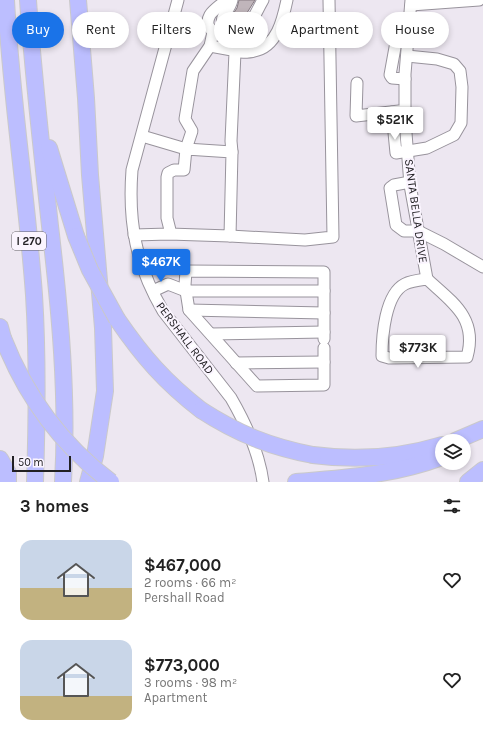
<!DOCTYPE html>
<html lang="en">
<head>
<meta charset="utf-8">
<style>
  body { margin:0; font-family:Karla,sans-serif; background:#f6f6f6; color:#222; height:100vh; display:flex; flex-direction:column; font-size:15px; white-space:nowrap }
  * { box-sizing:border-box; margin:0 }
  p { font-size:13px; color:#767676 }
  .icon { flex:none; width:22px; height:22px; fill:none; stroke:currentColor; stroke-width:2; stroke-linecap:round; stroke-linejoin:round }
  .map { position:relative; height:482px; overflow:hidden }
  .sheet { display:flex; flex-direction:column; background:#fff; flex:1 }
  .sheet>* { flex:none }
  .banner { position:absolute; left:12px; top:12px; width:459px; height:36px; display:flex; gap:8px }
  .tools { position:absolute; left:435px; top:434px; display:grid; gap:8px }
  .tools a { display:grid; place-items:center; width:36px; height:36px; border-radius:50%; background:#fff; box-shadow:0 2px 6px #0003; font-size:20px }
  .scale { position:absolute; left:12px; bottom:10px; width:59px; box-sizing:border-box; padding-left:4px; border:2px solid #222024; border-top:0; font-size:11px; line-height:14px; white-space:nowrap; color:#222024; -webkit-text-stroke:3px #faf4fe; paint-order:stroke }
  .price { position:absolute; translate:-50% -34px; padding:0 9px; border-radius:4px; background:#fff; color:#222; font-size:13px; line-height:26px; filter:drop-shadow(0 1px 2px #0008) }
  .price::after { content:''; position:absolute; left:50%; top:24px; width:12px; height:9px; margin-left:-6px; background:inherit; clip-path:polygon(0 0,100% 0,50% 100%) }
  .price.selected { background:#1a73e8; color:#fff }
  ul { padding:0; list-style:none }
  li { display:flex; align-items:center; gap:12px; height:100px; padding:0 20px }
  li span { display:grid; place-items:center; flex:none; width:112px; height:80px; border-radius:12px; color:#555 }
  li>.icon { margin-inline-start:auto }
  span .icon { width:48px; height:48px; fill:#fffc; stroke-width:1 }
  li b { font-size:17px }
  h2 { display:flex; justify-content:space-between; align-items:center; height:48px; padding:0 20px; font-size:17px }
  .tag { padding:0 14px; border-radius:18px; background:#fff; box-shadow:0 2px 6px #0003; font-size:14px; line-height:36px }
  .tag.selected { background:#1a73e8; color:#fff }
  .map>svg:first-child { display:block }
  .building { fill:#c0b5bb; stroke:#857b81 }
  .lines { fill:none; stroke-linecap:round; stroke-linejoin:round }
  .minor-casing { stroke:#98939c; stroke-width:13 }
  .highway-casing { stroke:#cac9ca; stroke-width:18 }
  .minor { stroke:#fff; stroke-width:11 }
  .highway { stroke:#bcbeff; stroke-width:16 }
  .highway-bridge-casing { stroke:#cac9ca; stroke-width:18; stroke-linecap:butt }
  .highway-bridge { stroke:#bcbeff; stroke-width:16 }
  .labels { text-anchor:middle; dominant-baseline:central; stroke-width:4; stroke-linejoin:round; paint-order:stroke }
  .shield { fill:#faf4fe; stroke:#636065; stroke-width:1 }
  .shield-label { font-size:11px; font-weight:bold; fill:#222024 }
  .street-label { font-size:12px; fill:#222024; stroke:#faf4fe }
</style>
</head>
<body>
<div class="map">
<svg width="483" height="482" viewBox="0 0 483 482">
  <rect width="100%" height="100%" fill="#ede7f1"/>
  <path class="building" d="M239,0H255L240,24H232L229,20L237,8Z"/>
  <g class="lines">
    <g class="minor-casing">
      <g id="minor">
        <path d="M178,0L132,170C128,223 136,265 163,311L231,398C246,424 259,452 263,482"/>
        <path d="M226,0C221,5 213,10 210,15C200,33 228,40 240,33C251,27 257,10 263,0"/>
        <path d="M232,0C229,14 213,19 230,31L237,30"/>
        <path d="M411,0L405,74V120L410,185L427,279"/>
        <path d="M411,5L479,0"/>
        <path d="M210,46L232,50L235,52L231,141L232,152"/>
        <path d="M235,52C241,52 248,53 254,51C277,47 283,19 287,0"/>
        <path d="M405,79L392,78L390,75L398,31L402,29L409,28"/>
        <path d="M357,83L356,116L399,111"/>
        <path d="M392,112L396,153L427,148L454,135L461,123L462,87L460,71L454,64L437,59L407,56"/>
        <path d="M142,136L186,149L192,131L185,119L193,71L210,46L213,32"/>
        <path d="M410,182L394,185L390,188L396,225L404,231H418L444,244L483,267"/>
        <path d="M134,235L169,234L230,236L232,152L186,149L184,170H174L168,173L167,177V218L171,234"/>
        <path d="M230,236L305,240L333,237L329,0"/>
        <path d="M427,279C452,302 478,318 467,357L389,358L382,356C382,336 385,294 405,284C411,281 420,280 427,279Z"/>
        <path d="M153,291L168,284L186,291H324"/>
        <path d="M189,310L324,313"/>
        <path d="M211,334L324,332"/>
        <path d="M324,339V272L186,271L185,285L189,310L257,386L324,385V348"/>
        <path d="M236,363L324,362"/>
      </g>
    </g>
    <g class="highway-casing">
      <g id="highway">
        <path d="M6,0C11,99 27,196 34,295C38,357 37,419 35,482"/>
        <path d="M28,0C33,75 42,151 50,226C60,311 68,396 63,482"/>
        <path d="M78,0L86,98L90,175L103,328L105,391L95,456L88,482"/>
        <path d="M49,148L76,236"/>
        <path d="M117,319C143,357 165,382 201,410"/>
        <path d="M0,327L3,338"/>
        <path d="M455,441L483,429"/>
        <path d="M313,455C358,461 399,458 442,445"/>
        <path d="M0,459L8,473V482"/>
        <path d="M296,482C346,478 394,475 442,457"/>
        <path d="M468,482L483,470"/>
      </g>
    </g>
    <use href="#minor" class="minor"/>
    <use href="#highway" class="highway"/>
    <g class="highway-bridge-casing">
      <g id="highway-bridge">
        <path d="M76,236L90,270L117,319"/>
        <path d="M3,338C26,397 60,444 111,482"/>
        <path d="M201,410C238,434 271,447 313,455"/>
      </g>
    </g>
    <use href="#highway-bridge" class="highway-bridge"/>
  </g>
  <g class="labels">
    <rect class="shield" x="12" y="232" width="34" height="18" rx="3"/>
    <g class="shield-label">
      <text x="29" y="241">I 270</text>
    </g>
    <g class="street-label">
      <text transform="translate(416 211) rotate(82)">SANTA BELLA DRIVE</text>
      <text transform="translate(185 338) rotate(53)">PERSHALL ROAD</text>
    </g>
  </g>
</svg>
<div class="tools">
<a><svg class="icon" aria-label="layers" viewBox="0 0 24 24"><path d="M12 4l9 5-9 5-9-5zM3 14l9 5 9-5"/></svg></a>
</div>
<div class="scale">50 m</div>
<b class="price" style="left:395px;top:141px">$521K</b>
<b class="price selected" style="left:161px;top:283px">$467K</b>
<b class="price" style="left:418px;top:369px">$773K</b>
<div class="banner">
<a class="tag selected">Buy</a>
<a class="tag">Rent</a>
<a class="tag">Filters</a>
<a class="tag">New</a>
<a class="tag">Apartment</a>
<a class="tag">House</a>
</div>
</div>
<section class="sheet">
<h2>3 homes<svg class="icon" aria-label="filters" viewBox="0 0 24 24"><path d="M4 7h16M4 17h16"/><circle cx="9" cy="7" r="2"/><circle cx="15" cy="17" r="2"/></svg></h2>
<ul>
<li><span style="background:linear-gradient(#c9d6e8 60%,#c2b280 0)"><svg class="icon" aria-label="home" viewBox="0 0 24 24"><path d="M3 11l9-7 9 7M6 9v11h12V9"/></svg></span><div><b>$467,000</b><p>2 rooms · 66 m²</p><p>Pershall Road</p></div><svg class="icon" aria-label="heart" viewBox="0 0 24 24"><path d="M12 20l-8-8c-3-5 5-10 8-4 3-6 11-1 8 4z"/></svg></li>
<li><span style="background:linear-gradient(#c9d6e8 70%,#c2b280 0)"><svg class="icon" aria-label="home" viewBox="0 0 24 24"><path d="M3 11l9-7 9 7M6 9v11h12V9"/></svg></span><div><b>$773,000</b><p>3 rooms · 98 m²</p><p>Apartment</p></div><svg class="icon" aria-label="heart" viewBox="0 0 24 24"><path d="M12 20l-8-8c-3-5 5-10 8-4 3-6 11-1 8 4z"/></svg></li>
</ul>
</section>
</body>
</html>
